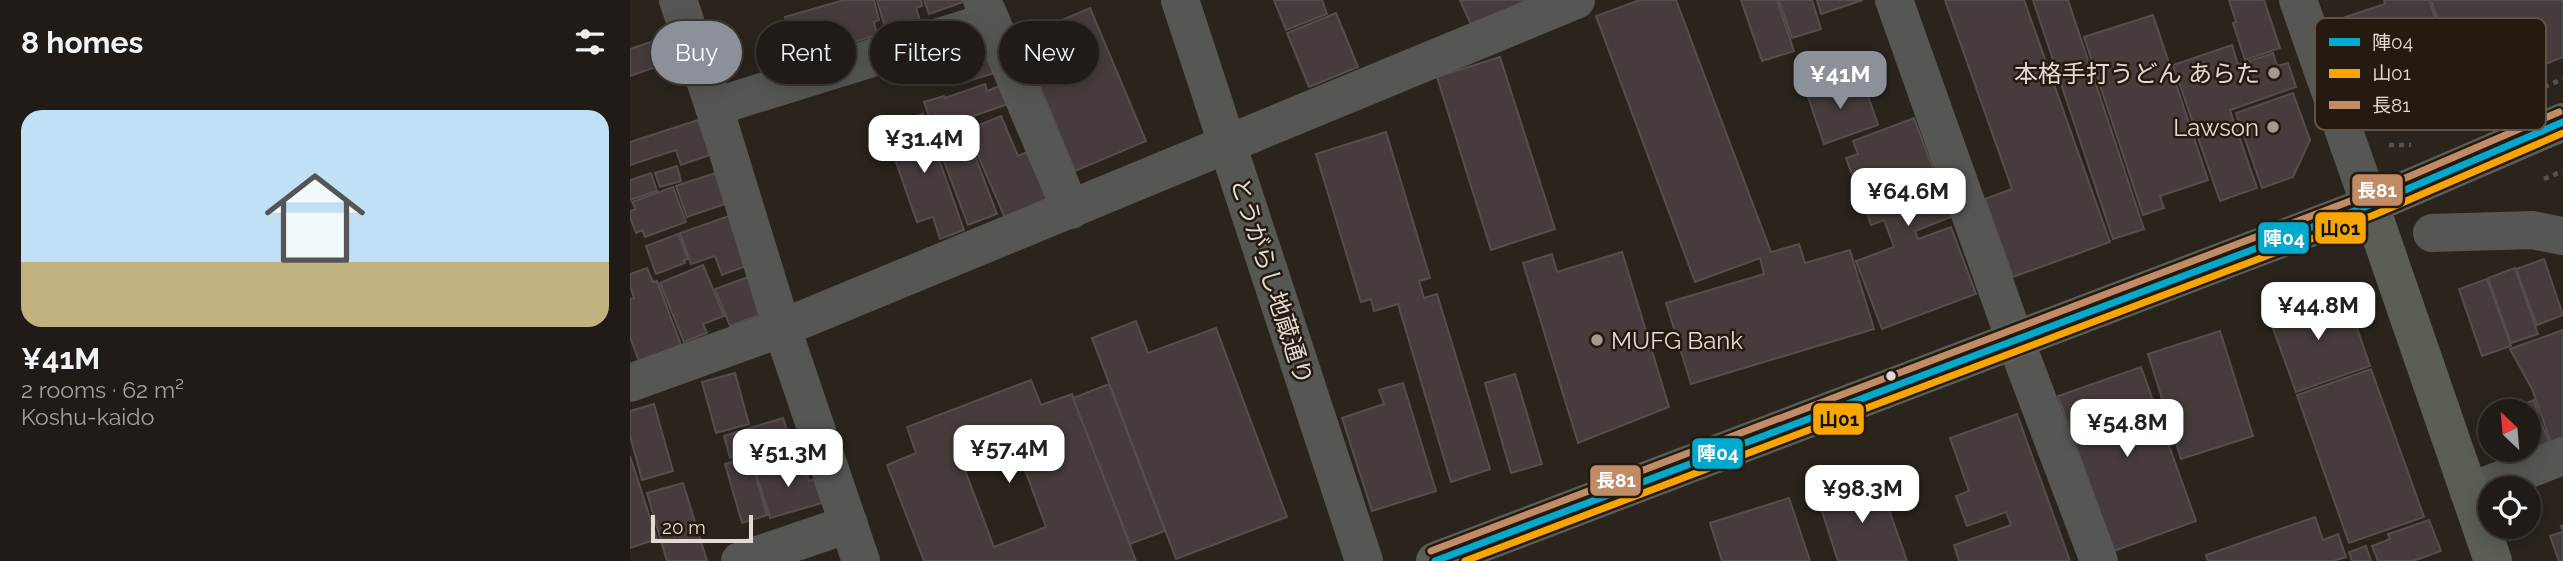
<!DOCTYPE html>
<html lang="en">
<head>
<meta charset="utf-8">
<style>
  body { margin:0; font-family:Raleway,"Noto Sans JP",sans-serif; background:#28241f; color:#f1f3f6; height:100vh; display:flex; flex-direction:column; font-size:26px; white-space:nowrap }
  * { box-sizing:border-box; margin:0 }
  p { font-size:23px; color:#a2a1a1 }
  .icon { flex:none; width:38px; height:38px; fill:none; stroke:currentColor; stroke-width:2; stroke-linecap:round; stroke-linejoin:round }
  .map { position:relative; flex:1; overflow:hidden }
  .sheet { display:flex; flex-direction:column; background:#201b16; width:630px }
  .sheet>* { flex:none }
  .hud { position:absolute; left:21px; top:21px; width:665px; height:63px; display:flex; gap:14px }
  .needle { width:46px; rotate:334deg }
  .buttons { position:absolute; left:1848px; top:399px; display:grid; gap:14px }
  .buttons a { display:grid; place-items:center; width:63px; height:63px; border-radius:50%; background:#201b16; box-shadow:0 4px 18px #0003,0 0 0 2px #3d3935; font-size:35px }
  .scale { position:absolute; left:21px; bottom:18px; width:102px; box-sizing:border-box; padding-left:7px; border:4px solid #e2dbd3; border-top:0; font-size:19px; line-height:24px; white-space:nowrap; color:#e2dbd3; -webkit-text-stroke:5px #251a0f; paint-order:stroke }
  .price { position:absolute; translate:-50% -60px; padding:0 16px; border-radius:14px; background:#fff; color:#222; font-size:23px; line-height:46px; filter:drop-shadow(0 2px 4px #0008) }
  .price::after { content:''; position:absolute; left:50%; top:42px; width:21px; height:16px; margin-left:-10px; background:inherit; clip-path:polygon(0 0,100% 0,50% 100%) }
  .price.on { background:#8c9099; color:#fff }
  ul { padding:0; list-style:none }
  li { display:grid; align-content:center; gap:14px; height:371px; padding:0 21px }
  li span { display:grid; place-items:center; height:217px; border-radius:21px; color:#555 }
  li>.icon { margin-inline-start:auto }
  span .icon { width:126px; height:126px; fill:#fffc; stroke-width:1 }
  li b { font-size:30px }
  h2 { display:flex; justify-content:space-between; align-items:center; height:84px; padding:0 21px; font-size:30px }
  .chip { padding:0 24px; border-radius:32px; background:#201b16; box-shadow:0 4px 18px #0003,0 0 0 2px #3d3935; font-size:24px; line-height:63px }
  .chip.on { background:#8c9099; color:#fff }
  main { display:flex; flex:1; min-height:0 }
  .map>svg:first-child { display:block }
  .building { fill:#473c3c; stroke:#544e4c; stroke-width:2; fill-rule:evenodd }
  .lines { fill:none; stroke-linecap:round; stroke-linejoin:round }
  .path { stroke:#54544f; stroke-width:4.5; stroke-dasharray:5 5; stroke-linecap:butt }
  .minor { stroke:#565752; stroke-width:38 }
  .highway { stroke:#5b5e55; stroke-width:38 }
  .bus-1-casing { stroke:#251a0f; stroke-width:12 }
  .bus-2-casing { stroke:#251a0f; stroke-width:12 }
  .bus-3-casing { stroke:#251a0f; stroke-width:12 }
  .bus-1 { stroke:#00a9ce; stroke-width:7 }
  .bus-2 { stroke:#f7a600; stroke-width:7 }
  .bus-3 { stroke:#c18c65; stroke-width:7 }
  .poi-dot { fill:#a29b93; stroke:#251a0f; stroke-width:2.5 }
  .bus-dot { fill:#e2dbd3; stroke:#251a0f; stroke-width:2.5 }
  .labels { text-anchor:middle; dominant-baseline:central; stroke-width:5; stroke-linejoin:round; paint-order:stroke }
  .poi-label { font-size:24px; fill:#e2dbd3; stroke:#251a0f; text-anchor:end }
  .street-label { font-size:24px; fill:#e2dbd3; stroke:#251a0f }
  .key { fill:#251a0f; stroke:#5e544a; stroke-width:2 }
  .key-label { font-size:19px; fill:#e2dbd3 }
  .line-badge { stroke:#251a0f; stroke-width:2.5 }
  .badge-label { font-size:19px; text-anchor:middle; font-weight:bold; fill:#fff }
  .pale-badge-label { font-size:19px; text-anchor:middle; font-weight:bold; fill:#111 }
</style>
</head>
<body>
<main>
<section class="sheet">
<h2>8 homes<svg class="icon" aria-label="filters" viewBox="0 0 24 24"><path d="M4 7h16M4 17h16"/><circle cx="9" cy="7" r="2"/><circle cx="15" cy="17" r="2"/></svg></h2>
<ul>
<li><span style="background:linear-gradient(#bfe0f5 70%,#c2b280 0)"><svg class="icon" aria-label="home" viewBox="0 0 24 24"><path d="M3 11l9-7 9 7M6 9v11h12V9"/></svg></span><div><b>¥41M</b><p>2 rooms · 62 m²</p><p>Koshu-kaido</p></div></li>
</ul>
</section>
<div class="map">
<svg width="1933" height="561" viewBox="0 0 1933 561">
  <rect width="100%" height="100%" fill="#2a241d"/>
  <g class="building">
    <path d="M214,0H244L249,20L244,22L247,35L167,59L155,17Z"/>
    <path d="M247,0H291L292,6L286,8L291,24L257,34Z"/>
    <path d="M294,0H335L336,1L299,14Z"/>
    <path d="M644,0H692L697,14L656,30Z"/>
    <path d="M830,0H901L842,27Z"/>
    <path d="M1010,0H1046L1141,252L1169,244L1175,263L1220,250L1244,329L1061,384L1036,303L1134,274L1130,258L1065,282L966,16Z"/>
    <path d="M1111,0H1147L1164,51L1132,61Z"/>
    <path d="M1149,0H1182L1191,29L1162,38Z"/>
    <path d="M1187,0H1233L1191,14Z"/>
    <path d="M1315,0H1394L1480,242L1383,277L1355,199L1382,189Z"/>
    <path d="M1403,0H1438L1514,229L1483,239Z"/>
    <path d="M1599,0H1634L1650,48L1615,60L1603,23L1606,22Z"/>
    <path d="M1754,0H1799L1817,52L1759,73L1745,72L1734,66L1715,17L1755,4Z"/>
    <path d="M1801,0H1933V57L1834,98Z"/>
    <path d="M460,8L516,141L445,171L390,38Z"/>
    <path d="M706,13L728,67L679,87L657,33Z"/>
    <path d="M1523,15L1578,180L1530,196L1534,208L1513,215L1454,37Z"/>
    <path d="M41,35L49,59L0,76V49Z"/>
    <path d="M357,35L368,72L328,84L316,47Z"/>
    <path d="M1602,45L1608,65L1643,53L1647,66L1658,63L1666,87L1600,110L1627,188L1590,201L1543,65Z"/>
    <path d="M870,57L925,229L861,250L807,77Z"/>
    <path d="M1195,78L1202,98L1235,87L1248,125L1194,144L1174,85Z"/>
    <path d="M355,84L357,91L372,85L378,104L326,122L330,131L307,139L294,102L314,96L315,98Z"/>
    <path d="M1663,93L1680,140L1663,177L1632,188L1606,113Z"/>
    <path d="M293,114L334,230L310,239L303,217L287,222L254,128Z"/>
    <path d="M371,116L388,156L402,150L422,198L375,218L337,130Z"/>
    <path d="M1284,118L1321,217L1285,231L1288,239L1321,227L1346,294L1252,329L1226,261L1264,247L1254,220L1241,225L1234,204L1245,200L1235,172L1223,177L1216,158L1228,154L1223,141Z"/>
    <path d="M68,120L80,155L51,165L46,150L0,165V142Z"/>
    <path d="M336,132L367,214L338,225L307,143Z"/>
    <path d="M756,132L800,278L789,281L794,298L807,294L860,469L821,482L768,304L744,311L741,299L731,302L686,154Z"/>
    <path d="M47,166L51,181L30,187L25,173Z"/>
    <path d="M21,173L27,191L0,200V180Z"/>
    <path d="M85,173L95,204L57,217L46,186Z"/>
    <path d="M43,187L56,222L15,237L12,230L6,233L0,217V211L6,209L2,202Z"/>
    <path d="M99,216L116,266L92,275L85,256L61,264L50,233Z"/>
    <path d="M48,234L58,259L54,260L55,263L26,274L16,246Z"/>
    <path d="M992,252L1039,407L948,443L893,263L922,254L927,272Z"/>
    <path d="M1914,259L1933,315L1907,325L1886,269Z"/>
    <path d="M73,265L94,316L73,324L77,333L54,342L30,283Z"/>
    <path d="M17,268L23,282L27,281L51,345L9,361L0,337V299L4,298L0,286V274Z"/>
    <path d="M1885,268L1908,334L1881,343L1858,278Z"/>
    <path d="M118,277L132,314L100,326L85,289Z"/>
    <path d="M1857,279L1881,346L1852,356L1829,289Z"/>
    <path d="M1688,296L1723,316L1740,366L1666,392L1638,314Z"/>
    <path d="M506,321L518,353L586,328L657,517L546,559L462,338Z"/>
    <path d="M1933,330V441L1922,445L1902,389L1880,349Z"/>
    <path d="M1590,331L1623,436L1551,459L1518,354Z"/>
    <path d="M1511,367L1566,521L1484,551L1428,396Z"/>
    <path d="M1741,369L1794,517L1719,543L1667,395Z"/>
    <path d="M105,373L119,424L86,433L72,382Z"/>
    <path d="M885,374L912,464L881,473L855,383Z"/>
    <path d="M401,380L411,405L442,394L506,561H294L257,465L286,453L277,427ZM383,437L416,527L364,547L330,457Z"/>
    <path d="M773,383L806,491L742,511L712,418L754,404L749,390Z"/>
    <path d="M479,384L535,531L500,544L443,398Z"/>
    <path d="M1904,400L1910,420L1899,424V411H1875Z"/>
    <path d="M24,404L43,471L12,480L0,436V411Z"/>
    <path d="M1387,414L1440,561H1329L1324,545L1381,525L1376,512L1337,526L1326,496L1339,491L1320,438Z"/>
    <path d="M153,418L167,460L129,471L122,451L100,458L94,436Z"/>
    <path d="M1911,422L1920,444L1891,455L1889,450H1899V426Z"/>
    <path d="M0,456L27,539L0,548Z"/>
    <path d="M120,457L137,515L112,523L95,464Z"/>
    <path d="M173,460L179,481L184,479L192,503L140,518L126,473Z"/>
    <path d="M1249,481L1277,561H1208L1188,499Z"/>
    <path d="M53,483L77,561H37L17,493Z"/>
    <path d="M1159,498L1180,561H1092L1080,523Z"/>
    <path d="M1685,517L1693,540L1708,534L1716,557L1703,561H1578L1576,555Z"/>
    <path d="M1799,520L1811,551L1783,561H1748L1742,546L1760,539L1758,534Z"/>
    <path d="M1933,525V561H1929L1920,536L1933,532L1931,526Z"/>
    <path d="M1736,546L1741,561H1722L1719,552Z"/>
  </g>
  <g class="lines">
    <g class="path">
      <path d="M1914,87L1933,79"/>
      <path d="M1759,145H1781"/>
      <path d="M1914,179L1933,171"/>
    </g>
    <g class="minor">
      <path d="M48,0L84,107L152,328L231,561"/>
      <path d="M352,0L441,210"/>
      <path d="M550,0L734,561"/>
      <path d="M1264,0L1385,340L1469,561"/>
      <path d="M1668,0L1740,205"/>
      <path d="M84,107L361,21"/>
      <path d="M1802,233L1902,230L1933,236"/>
      <path d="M0,383L152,328L946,0"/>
      <path d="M1839,492L1933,456"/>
      <path d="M110,561L219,524"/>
    </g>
    <g class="highway">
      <path d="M1740,205L1863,561"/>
      <path d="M805,561L1740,205L1933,122"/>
    </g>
    <g class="bus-1-casing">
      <path id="bus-1" d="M805,561L1740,205L1933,122"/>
    </g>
    <g class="bus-2-casing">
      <path id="bus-2" d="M835,561L1744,215L1933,133"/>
    </g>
    <g class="bus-3-casing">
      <path id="bus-3" d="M801,551L1736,195L1929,112"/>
    </g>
    <use href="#bus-1" class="bus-1"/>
    <use href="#bus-2" class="bus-2"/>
    <use href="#bus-3" class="bus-3"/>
  </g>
  <g class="poi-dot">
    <circle cx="1644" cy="73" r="7"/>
    <circle cx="1643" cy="127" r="7"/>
    <circle cx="967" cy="340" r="7"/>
  </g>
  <circle class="bus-dot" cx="1261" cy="376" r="6"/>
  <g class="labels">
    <g class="poi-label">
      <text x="1630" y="73">本格手打うどん あらた</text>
      <text x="1629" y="127">Lawson</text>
      <text x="981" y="340" text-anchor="start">MUFG Bank</text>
    </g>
    <g class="street-label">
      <text transform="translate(642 281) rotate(72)">とうがらし地蔵通り</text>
    </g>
  </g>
  <rect x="1685" y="18" width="231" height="112" rx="10" class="key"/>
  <rect x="1699" y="38" width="31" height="8" fill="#00a9ce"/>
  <rect x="1699" y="69" width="31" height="9" fill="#f7a600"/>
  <rect x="1699" y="101" width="31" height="8" fill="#c18c65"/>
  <g class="key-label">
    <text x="1742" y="49">陣04</text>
    <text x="1742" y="80">山01</text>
    <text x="1742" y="112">長81</text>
  </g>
  <g class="line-badge">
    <rect x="1721" y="173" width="53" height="34" rx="7" fill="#c18c65"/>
    <rect x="1684" y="211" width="53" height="34" rx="7" fill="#f7a600"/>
    <rect x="1627" y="221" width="53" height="34" rx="7" fill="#00a9ce"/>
    <rect x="1182" y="402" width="53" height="34" rx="7" fill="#f7a600"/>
    <rect x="1061" y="437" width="53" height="33" rx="7" fill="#00a9ce"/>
    <rect x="959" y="464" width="53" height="33" rx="7" fill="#c18c65"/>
  </g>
  <g class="badge-label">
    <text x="1747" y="197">長81</text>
    <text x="1654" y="245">陣04</text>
    <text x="1088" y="460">陣04</text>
    <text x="986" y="487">長81</text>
  </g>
  <g class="pale-badge-label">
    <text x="1710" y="235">山01</text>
    <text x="1209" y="426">山01</text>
  </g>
</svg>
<div class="buttons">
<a><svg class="needle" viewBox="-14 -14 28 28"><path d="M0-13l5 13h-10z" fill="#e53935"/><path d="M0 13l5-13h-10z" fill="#a2a1a1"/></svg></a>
<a><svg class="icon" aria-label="locate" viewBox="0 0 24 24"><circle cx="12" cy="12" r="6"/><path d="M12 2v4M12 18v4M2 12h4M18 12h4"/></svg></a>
</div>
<div class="scale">20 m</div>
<b class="price on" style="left:1210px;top:111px">¥41M</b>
<b class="price" style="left:294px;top:175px">¥31.4M</b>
<b class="price" style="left:1278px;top:228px">¥64.6M</b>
<b class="price" style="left:1688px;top:342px">¥44.8M</b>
<b class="price" style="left:1497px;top:459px">¥54.8M</b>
<b class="price" style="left:379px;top:485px">¥57.4M</b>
<b class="price" style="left:158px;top:489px">¥51.3M</b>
<b class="price" style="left:1232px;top:525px">¥98.3M</b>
<div class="hud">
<a class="chip on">Buy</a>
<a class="chip">Rent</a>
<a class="chip">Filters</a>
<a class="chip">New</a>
</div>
</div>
</main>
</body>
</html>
